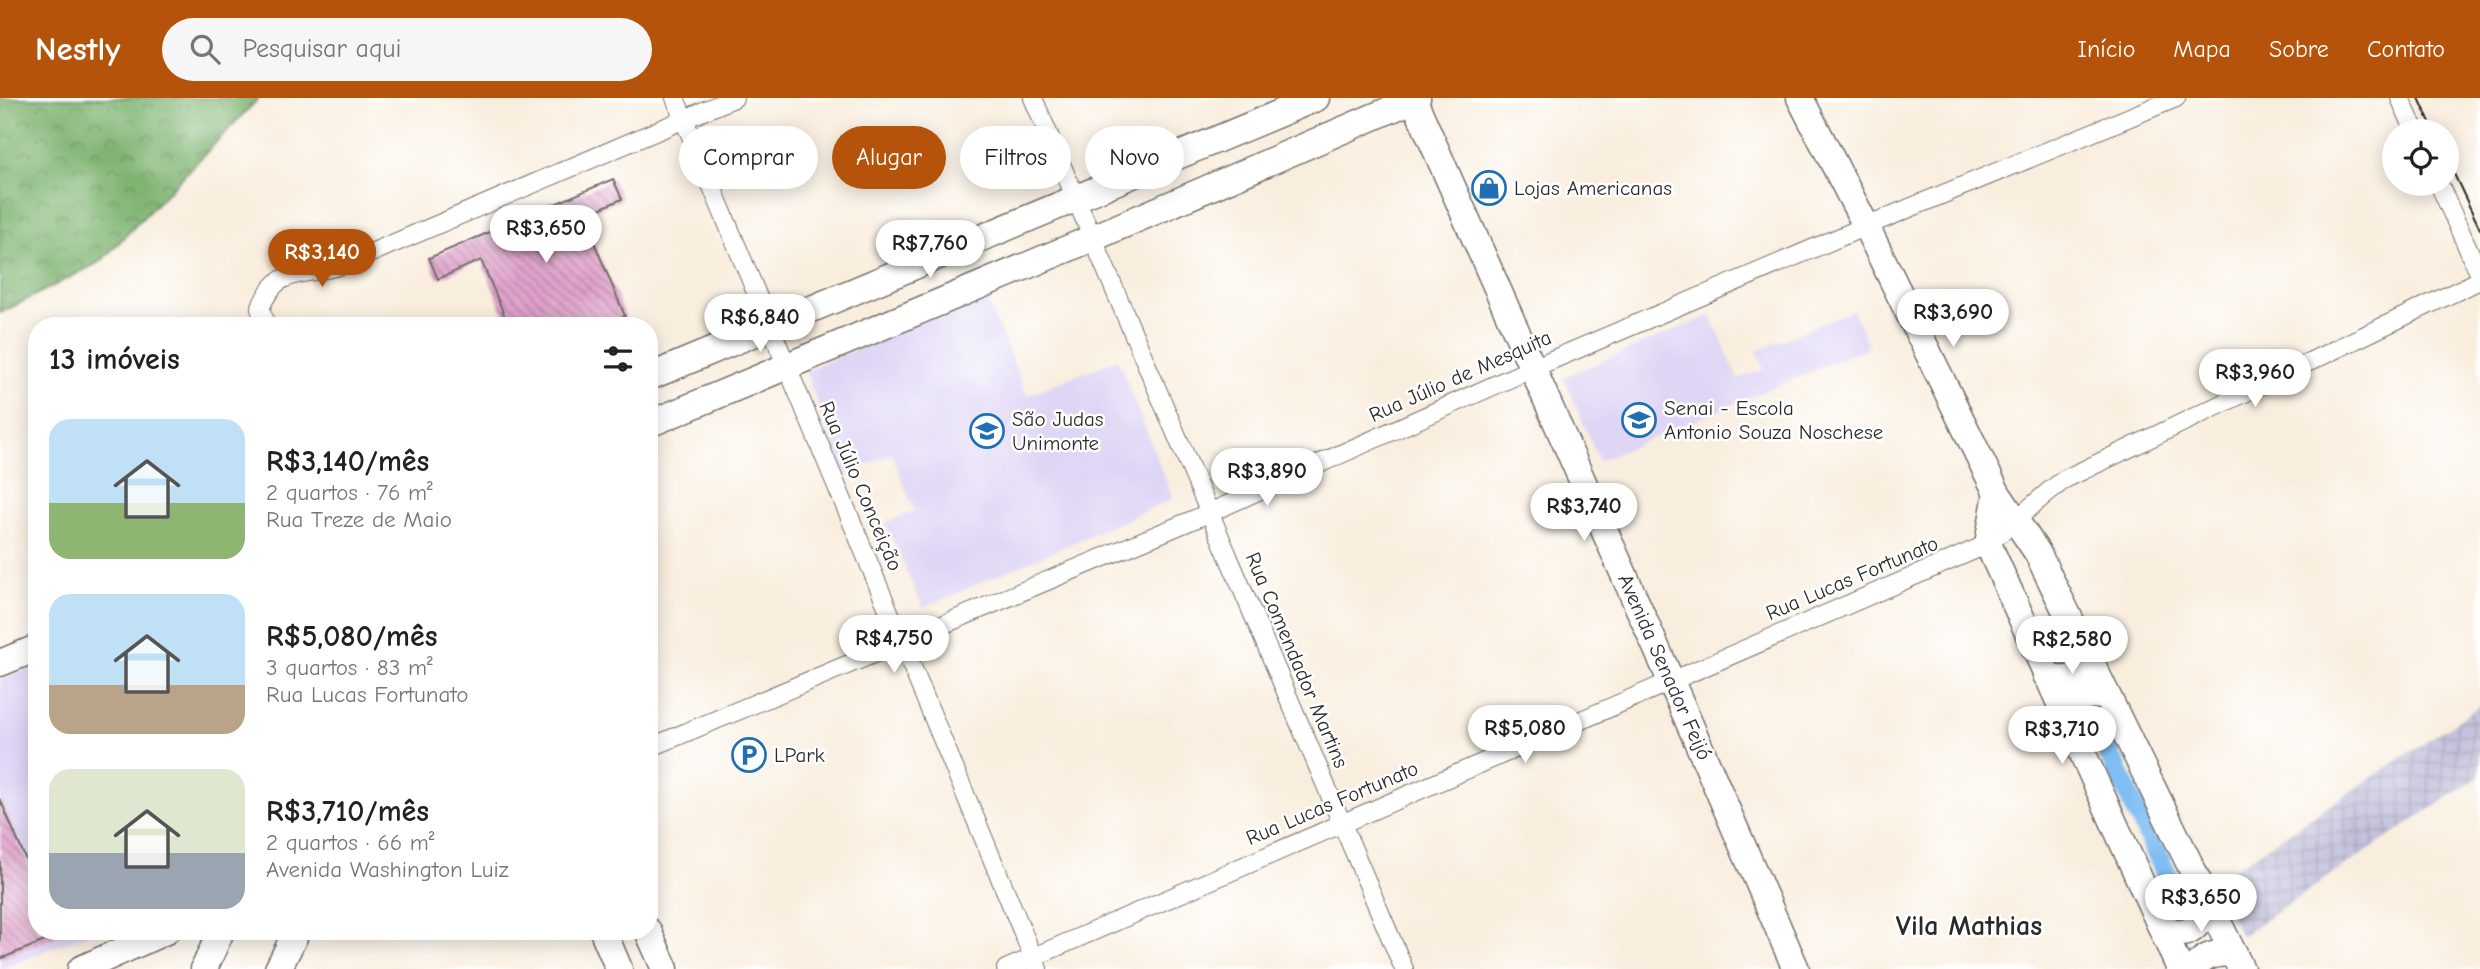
<!DOCTYPE html>
<html lang="pt">
<head>
<meta charset="utf-8">
<style>
  body { margin:0; font-family:"Comic Neue",sans-serif; background:#f6f6f6; color:#222; height:100vh; display:flex; flex-direction:column; font-size:26px; white-space:nowrap }
  * { box-sizing:border-box; margin:0 }
  p { font-size:23px; color:#767676 }
  .icon { flex:none; width:38px; height:38px; fill:none; stroke:currentColor; stroke-width:2; stroke-linecap:round; stroke-linejoin:round }
  .map { position:relative; flex:1; overflow:hidden }
  .sheet { position:absolute; left:28px; top:219px; width:630px; height:623px; display:flex; flex-direction:column; background:#fff; border-radius:28px; box-shadow:0 4px 18px #0003 }
  .sheet>* { flex:none }
  .banner { position:absolute; left:679px; top:28px; width:665px; height:63px; display:flex; gap:14px }
  .buttons { position:absolute; left:2382px; top:21px; display:grid; gap:14px }
  .buttons a { display:grid; place-items:center; width:77px; height:77px; border-radius:50%; background:#fff; box-shadow:0 4px 18px #0003; font-size:35px }
  .price { position:absolute; translate:-50% -60px; padding:0 16px; border-radius:24px; background:#fff; color:#222; font-size:23px; line-height:46px; filter:drop-shadow(0 2px 4px #0008) }
  .price::after { content:''; position:absolute; left:50%; top:42px; width:21px; height:16px; margin-left:-10px; background:inherit; clip-path:polygon(0 0,100% 0,50% 100%) }
  .price.active { background:#b45309; color:#fff }
  ul { padding:0; list-style:none }
  li { display:flex; align-items:center; gap:21px; height:175px; padding:0 21px }
  li span { display:grid; place-items:center; flex:none; width:196px; height:140px; border-radius:21px; color:#555 }
  li>.icon { margin-inline-start:auto }
  span .icon { width:84px; height:84px; fill:#fffc; stroke-width:1 }
  li b { font-size:30px }
  h2 { display:flex; justify-content:space-between; align-items:center; height:84px; padding:0 21px; font-size:30px }
  .pill { padding:0 24px; border-radius:32px; background:#fff; box-shadow:0 4px 18px #0003; font-size:24px; line-height:63px }
  .pill.active { background:#b45309; color:#fff }
  header { display:flex; align-items:center; gap:42px; box-sizing:border-box; height:98px; padding:0 35px; background:#b45309; color:#fff }
  header strong { font-size:33px }
  nav { display:flex; gap:38px; margin-inline-start:auto; font-size:24px }
  .search { width:490px; height:63px; background:#f6f6f6; display:flex; align-items:center; gap:18px; box-sizing:border-box; padding:0 24px; border-radius:38px; color:#767676; font-size:26px }
  .map>svg:first-child { display:block }
  .built { fill:#dfd5f5 }
  .industrial { fill:url(#industrial-grid) }
  .forest { fill:url(#forest-crowns); stroke:#546f4d; stroke-width:2 }
  .lines { fill:none; stroke-linecap:round; stroke-linejoin:round }
  .canal { stroke:#7fbef3; stroke-width:21 }
  .building { fill:url(#building-back-hatch) }
  .street-casing { stroke:#736f6a; stroke-width:20 }
  .secondary-casing { stroke:#736f6a; stroke-width:29 }
  .street { stroke:#fff; stroke-width:18 }
  .secondary { stroke:#fff; stroke-width:26 }
  .tram { stroke:#2b2b2b; stroke-width:2 }
  .labels { text-anchor:middle; dominant-baseline:central; stroke-width:5; stroke-linejoin:round; paint-order:stroke }
  .poi-label { font-size:21px; fill:#2b2b2b; stroke:#fff; text-anchor:start }
  .street-label { font-size:21px; fill:#2b2b2b; stroke:#fff }
  .district-label { font-size:28px; font-weight:bold; fill:#2b2b2b; stroke:#fff }
</style>
</head>
<body>
<header>
<strong>Nestly</strong>
<div class="search"><svg class="icon" aria-label="search" viewBox="0 0 24 24"><circle cx="10" cy="10" r="6"/><path d="M15 15l6 6"/></svg>Pesquisar aqui</div>
<nav><a>Início</a><a>Mapa</a><a>Sobre</a><a>Contato</a></nav>
</header>
<div class="map">
<svg width="2480" height="871" viewBox="0 0 2480 871">
  <defs>
    <pattern id="industrial-grid" width="8" height="8" patternUnits="userSpaceOnUse" patternTransform="scale(1.75)"><rect width="8" height="8" fill="#c3c1db"/><path d="M0 4h8M4 0v8" fill="none" stroke="#a8a6bc"/></pattern>
    <pattern id="forest-crowns" width="20" height="18" patternUnits="userSpaceOnUse" patternTransform="scale(1.75)"><rect width="20" height="18" fill="#7eb36f"/><path d="M2 6a3 3 0 1 1 6 0M12 15a3 3 0 1 1 6 0" fill="none" stroke="#67925b"/></pattern>
    <pattern id="building-back-hatch" width="6" height="6" patternUnits="userSpaceOnUse" patternTransform="scale(1.75)"><rect width="6" height="6" fill="#e0a1ca"/><path d="M-1 5l2 2M0 0l6 6M5-1l2 2" fill="none" stroke="#b683a4"/></pattern>
  </defs>
  <rect width="100%" height="100%" fill="#fff"/>
  <filter id="ink" filterUnits="userSpaceOnUse"><feTurbulence type="fractalNoise" baseFrequency=".0143" numOctaves="2"/><feDisplacementMap in="SourceGraphic" scale="14" xChannelSelector="R" yChannelSelector="G"/><feConvolveMatrix kernelMatrix="1 2 1 2 8 2 1 2 1" color-interpolation-filters="sRGB"/></filter>
  <filter id="wash" filterUnits="userSpaceOnUse"><feTurbulence type="fractalNoise" baseFrequency=".00686" numOctaves="4" result="noise"/><feDisplacementMap in="SourceGraphic" scale="28" xChannelSelector="R" yChannelSelector="G"/><feGaussianBlur stdDeviation="1.57" result="paint"/><feColorMatrix in="noise" values="0 0 0 0 0 0 0 0 0 0 0 0 0 0 0 0 0 1.4 0 .05"/><feComposite in="paint" operator="in"/></filter>
  <g filter="url(#wash)">
    <rect width="100%" height="100%" fill="#f9eede"/>
    <g class="built">
      <path d="M984,196L1027,297L1118,261L1173,401L923,510L885,425L914,413L892,356L845,377L805,273Z"/>
      <path d="M1853,212L1869,249L1599,363L1564,279L1711,217L1738,281L1764,271L1757,253Z"/>
      <path d="M37,566V833H94L0,871V582Z"/>
    </g>
    <path class="industrial" d="M2480,608V678L2241,838L2214,784Z"/>
    <path class="forest" d="M0,0H259L100,164L0,215Z"/>
    <g class="lines">
      <path class="canal" d="M2089,613L2184,813"/>
    </g>
    <g id="blocks">
      <g class="building">
        <path d="M613,81L622,101L583,118L625,218L603,228H509L481,162L438,181L429,160Z"/>
        <path d="M0,701L37,788V833L67,834L0,861Z"/>
      </g>
    </g>
  </g>
  <g filter="url(#ink)">
    <use href="#blocks" fill-opacity="0" stroke="#736f6a" stroke-width="2"/>
    <g class="lines">
      <g class="street-casing">
        <g id="street">
          <path d="M675,0L1038,871"/>
          <path d="M1033,0L1404,871"/>
          <path d="M2400,0L2415,33"/>
          <path d="M2439,86L2480,177"/>
          <path d="M267,228L260,211C276,170 298,178 335,169C347,166 359,160 371,155L734,0"/>
          <path d="M649,650L1209,415L1533,270L1866,128L2176,0"/>
          <path d="M1006,871L1988,446L2048,394L2065,381L2480,182"/>
        </g>
      </g>
      <g class="secondary-casing">
        <g id="secondary">
          <path d="M1413,0L1671,583L1796,871"/>
          <path d="M1800,0L1866,128L1997,395L2037,454L2241,871"/>
          <path d="M649,279L1316,0"/>
          <path d="M649,326L1093,140L1417,0"/>
          <path d="M1997,395L1988,446L2180,871"/>
          <path d="M0,565L37,550"/>
          <path d="M2046,577C2065,587 2084,579 2088,558"/>
          <path d="M2066,620C2072,600 2089,593 2108,600"/>
          <path d="M2159,824C2163,827 2169,832 2174,834C2194,840 2205,818 2208,802"/>
          <path d="M603,833L619,871"/>
          <path d="M648,833L665,871"/>
          <path d="M81,871L166,833"/>
          <path d="M204,871L221,833"/>
          <path d="M278,871L297,833"/>
          <path d="M2193,871C2205,857 2215,855 2234,855"/>
        </g>
      </g>
      <use href="#street" class="street"/>
      <use href="#secondary" class="secondary"/>
      <g class="tram">
        <path d="M2419,0L2434,33"/>
        <path d="M2446,59L2480,131"/>
      </g>
    </g>
  </g>
  <defs>
    <g id="shop-ring" transform="scale(1.75)"><circle r="9.5" fill="#fff" stroke="#1f6fb2" stroke-width="1.5"/><path d="M-5-2.5h2.3a2.7 3.5 0 0 1 5.4 0H5L5.5 6h-11ZM-1.5-2.5h3a1.5 2.3 0 0 0-3 0Z" fill="#1f6fb2"/></g>
    <g id="university-ring" transform="scale(1.75)"><circle r="9.5" fill="#fff" stroke="#1f6fb2" stroke-width="1.5"/><path d="M0-5L7-2L0 1L-7-2ZM-4 1L0 2.5L4 1V4Q0 6-4 4Z" fill="#1f6fb2"/></g>
    <g id="parking-ring" transform="scale(1.75)"><circle r="9.5" fill="#fff" stroke="#1f6fb2" stroke-width="1.5"/><path d="M-3.5-5.5H1a3.5 3.5 0 0 1 0 7H-1V5.5H-3.5ZM-1-3.4V-.6H.8a1.4 1.4 0 0 0 0-2.8Z" fill="#1f6fb2"/></g>
  </defs>
  <g fill-rule="evenodd">
    <use href="#shop-ring" x="1489" y="90"/>
    <use href="#university-ring" x="1639" y="322"/>
    <use href="#university-ring" x="987" y="333"/>
    <use href="#parking-ring" x="749" y="657"/>
  </g>
  <g class="labels">
    <g class="poi-label">
      <text x="1514" y="90">Lojas Americanas</text>
      <text x="1664" y="310">Senai - Escola<tspan x="1664" dy="24">Antonio Souza Noschese</tspan></text>
      <text x="1012" y="321">São Judas<tspan x="1012" dy="24">Unimonte</tspan></text>
      <text x="774" y="657">LPark</text>
    </g>
    <g class="street-label">
      <text transform="translate(1460 278) rotate(-24)">Rua Júlio de Mesquita</text>
      <text transform="translate(861 388) rotate(67)">Rua Júlio Conceição</text>
      <text transform="translate(1852 480) rotate(-23)">Rua Lucas Fortunato</text>
      <text transform="translate(1297 562) rotate(67)">Rua Comendador Martins</text>
      <text transform="translate(1665 569) rotate(66)">Avenida Senador Feijó</text>
      <text transform="translate(1332 705) rotate(-23)">Rua Lucas Fortunato</text>
    </g>
    <g class="district-label">
      <text x="1969" y="828">Vila Mathias</text>
    </g>
  </g>
</svg>
<div class="buttons">
<a><svg class="icon" aria-label="locate" viewBox="0 0 24 24"><circle cx="12" cy="12" r="6"/><path d="M12 2v4M12 18v4M2 12h4M18 12h4"/></svg></a>
</div>
<b class="price" style="left:546px;top:167px">R$3,650</b>
<b class="price" style="left:930px;top:182px">R$7,760</b>
<b class="price active" style="left:322px;top:191px">R$3,140</b>
<b class="price" style="left:1953px;top:251px">R$3,690</b>
<b class="price" style="left:760px;top:256px">R$6,840</b>
<b class="price" style="left:2255px;top:311px">R$3,960</b>
<b class="price" style="left:1267px;top:410px">R$3,890</b>
<b class="price" style="left:1584px;top:445px">R$3,740</b>
<b class="price" style="left:894px;top:577px">R$4,750</b>
<b class="price" style="left:2072px;top:578px">R$2,580</b>
<b class="price" style="left:1525px;top:667px">R$5,080</b>
<b class="price" style="left:2062px;top:668px">R$3,710</b>
<b class="price" style="left:2201px;top:836px">R$3,650</b>
<div class="banner">
<a class="pill">Comprar</a>
<a class="pill active">Alugar</a>
<a class="pill">Filtros</a>
<a class="pill">Novo</a>
</div>
<section class="sheet">
<h2>13 imóveis<svg class="icon" aria-label="filters" viewBox="0 0 24 24"><path d="M4 7h16M4 17h16"/><circle cx="9" cy="7" r="2"/><circle cx="15" cy="17" r="2"/></svg></h2>
<ul>
<li><span style="background:linear-gradient(#bfe0f5 60%,#8fb573 0)"><svg class="icon" aria-label="home" viewBox="0 0 24 24"><path d="M3 11l9-7 9 7M6 9v11h12V9"/></svg></span><div><b>R$3,140/mês</b><p>2 quartos · 76 m²</p><p>Rua Treze de Maio</p></div></li>
<li><span style="background:linear-gradient(#bfe0f5 65%,#b9a48a 0)"><svg class="icon" aria-label="home" viewBox="0 0 24 24"><path d="M3 11l9-7 9 7M6 9v11h12V9"/></svg></span><div><b>R$5,080/mês</b><p>3 quartos · 83 m²</p><p>Rua Lucas Fortunato</p></div></li>
<li><span style="background:linear-gradient(#dfe7d0 60%,#9aa5b1 0)"><svg class="icon" aria-label="home" viewBox="0 0 24 24"><path d="M3 11l9-7 9 7M6 9v11h12V9"/></svg></span><div><b>R$3,710/mês</b><p>2 quartos · 66 m²</p><p>Avenida Washington Luiz</p></div></li>
</ul>
</section>
</div>
</body>
</html>
